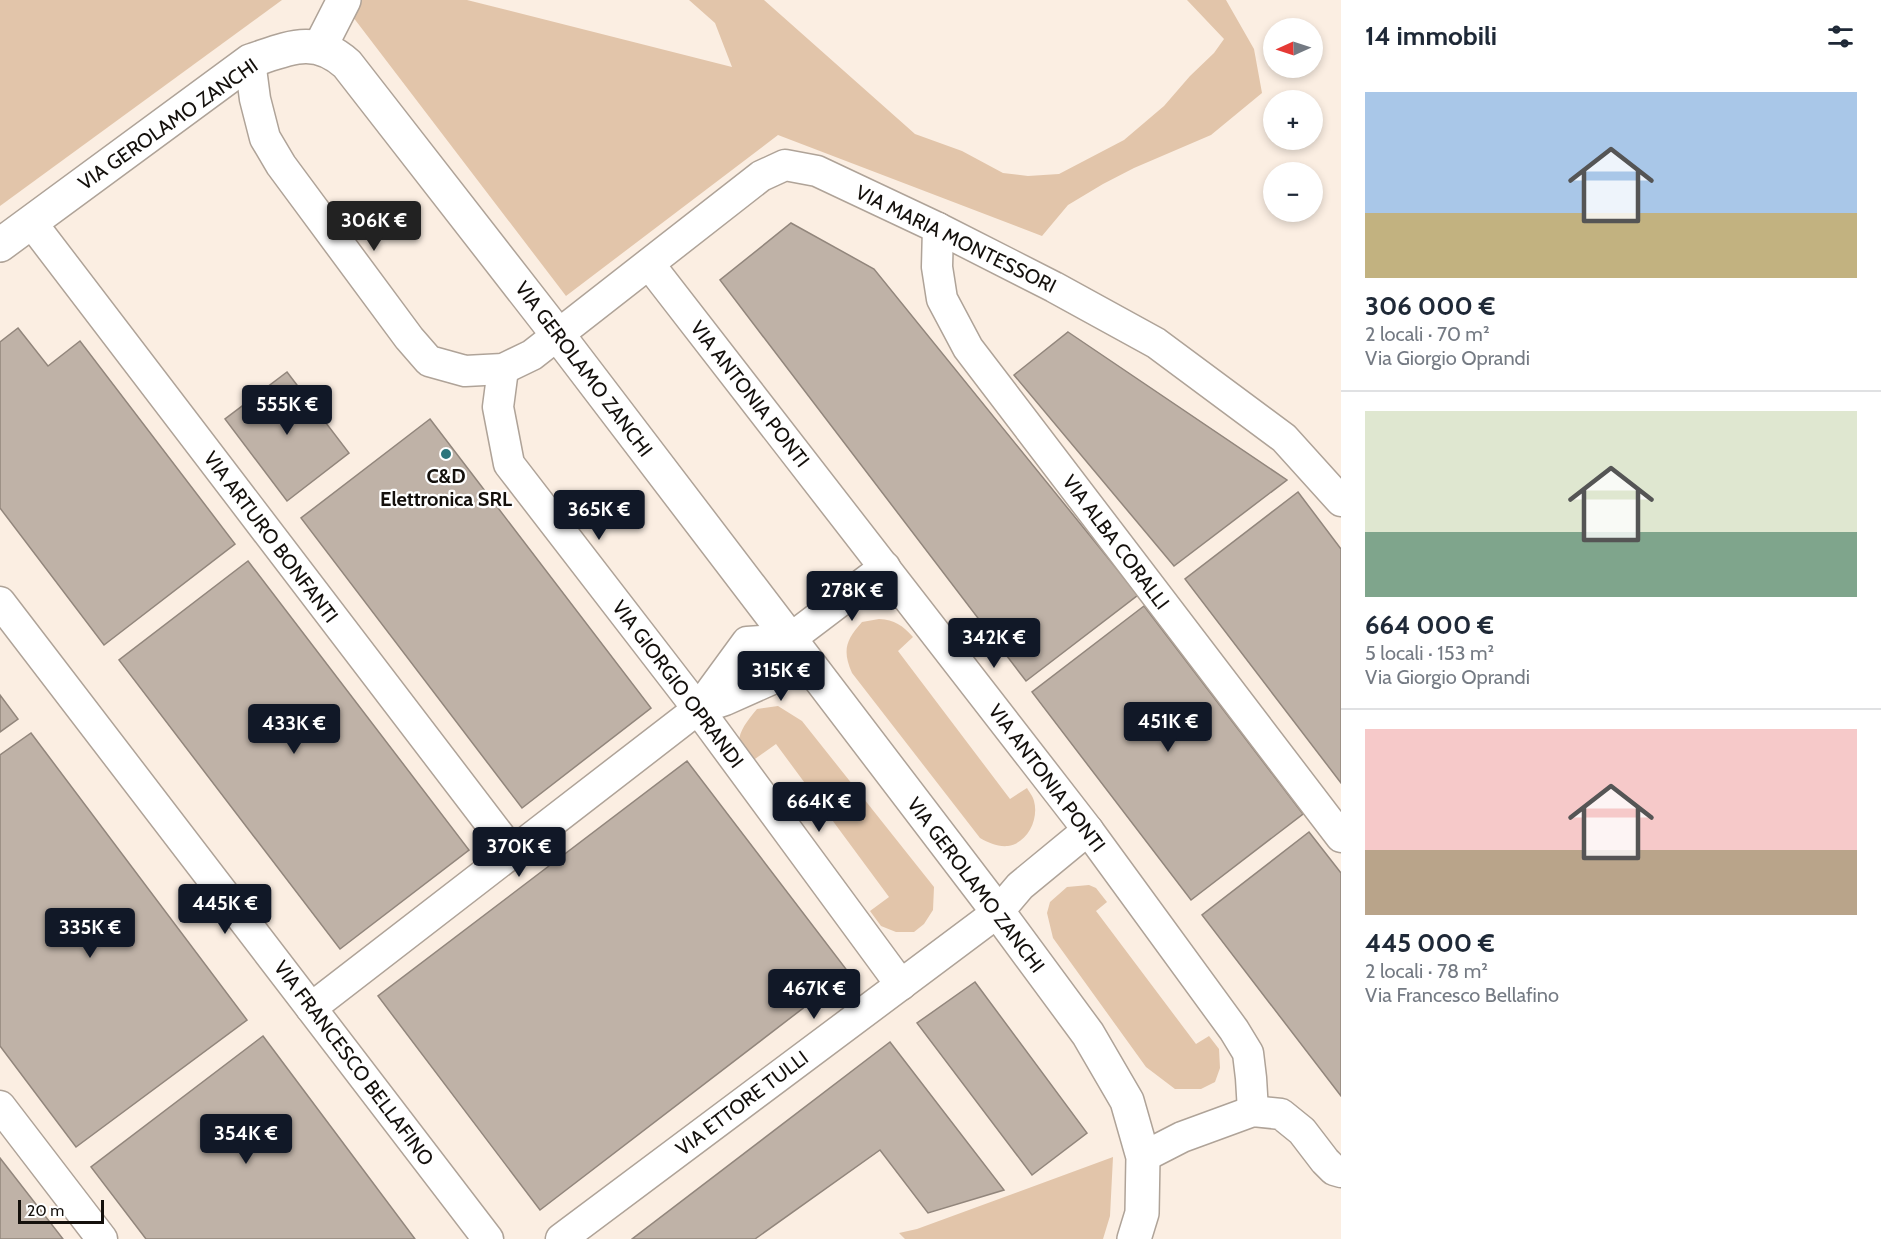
<!DOCTYPE html>
<html lang="it">
<head>
<meta charset="utf-8">
<style>
  body { margin:0; font-family:Cabin,sans-serif; background:#f6f6f7; color:#1f2937; height:100vh; display:flex; flex-direction:column; font-size:22px; white-space:nowrap }
  * { box-sizing:border-box; margin:0 }
  p { font-size:20px; color:#747a83 }
  .icon { flex:none; width:33px; height:33px; fill:none; stroke:currentColor; stroke-width:2; stroke-linecap:round; stroke-linejoin:round }
  .map { position:relative; flex:1; overflow:hidden }
  .drawer { display:flex; flex-direction:column; background:#fff; width:540px }
  .drawer>* { flex:none }
  .needle { width:39px; rotate:267deg }
  .controls { position:absolute; left:1263px; top:18px; display:grid; gap:12px }
  .controls a { display:grid; place-items:center; width:60px; height:60px; border-radius:50%; background:#fff; box-shadow:0 3px 9px #0003; font-size:30px }
  .scale { position:absolute; left:18px; bottom:15px; width:86px; box-sizing:border-box; padding-left:6px; border:3px solid #14100c; border-top:0; font-size:16px; line-height:21px; white-space:nowrap; color:#14100c; -webkit-text-stroke:4px #fff; paint-order:stroke }
  .price { position:absolute; translate:-50% -51px; padding:0 14px; border-radius:6px; background:#111827; color:#fff; font-size:20px; line-height:39px; filter:drop-shadow(0 2px 3px #0008) }
  .price::after { content:''; position:absolute; left:50%; top:36px; width:18px; height:14px; margin-left:-9px; background:inherit; clip-path:polygon(0 0,100% 0,50% 100%) }
  .price.selected { background:#222; color:#fff }
  ul { padding:0; list-style:none }
  li { display:grid; align-content:center; gap:12px; height:318px; padding:0 24px }
  li+li { border-top:2px solid #e0e1e3 }
  li span { display:grid; place-items:center; height:186px; border-radius:0px; color:#555 }
  li>.icon { margin-inline-start:auto }
  span .icon { width:108px; height:108px; fill:#fffc; stroke-width:1 }
  li b { font-size:26px }
  h2 { display:flex; justify-content:space-between; align-items:center; height:72px; padding:0 24px; font-size:26px }
  main { display:flex; flex:1; min-height:0 }
  .map>svg:first-child { display:block }
  .green { fill:#e2c5aa }
  .building { fill:#bfb2a7; stroke:#92867c; stroke-width:1.5 }
  .lines { fill:none; stroke-linecap:round; stroke-linejoin:round }
  .street-casing { stroke:#afa398; stroke-width:33 }
  .secondary-casing { stroke:#afa398; stroke-width:36 }
  .street { stroke:#fff; stroke-width:30 }
  .secondary { stroke:#fff; stroke-width:33 }
  .poi-dot { fill:#2c757c; stroke:#fff; stroke-width:2 }
  .labels { text-anchor:middle; dominant-baseline:central; stroke-width:4.5; stroke-linejoin:round; paint-order:stroke }
  .street-label { font-size:20px; fill:#14100c; stroke:#fff }
  .poi-label { font-size:20px; font-weight:bold; fill:#14100c; stroke:#fff }
</style>
</head>
<body>
<main>
<div class="map">
<svg width="1341" height="1239" viewBox="0 0 1341 1239">
  <rect width="100%" height="100%" fill="#fbeee2"/>
  <g class="green">
    <path d="M0,0H282L0,206Z"/>
    <path d="M340,0H467L732,67L715,23L689,0H764L915,134L962,151L1003,173L1028,176L1059,174L1124,140L1164,106L1190,76L1214,53L1224,39L1187,0H1226L1254,49L1262,93L1211,135L1134,168L1103,184L1068,205L1042,236L778,135L566,296Z"/>
    <path d="M879,619C895,620 902,625 913,637L898,651L1010,799L1027,788C1029,792 1033,796 1034,801C1039,819 1028,843 1008,846C998,847 989,843 980,838L852,673C842,650 846,640 862,622Z"/>
    <path d="M778,706L802,721L934,887L933,910L924,924L914,932H896L881,926L870,911L889,897L776,744L748,764C730,742 742,727 757,709Z"/>
    <path d="M1089,885L1096,888L1107,902L1096,911L1196,1044L1209,1036L1219,1049L1220,1068L1215,1082L1201,1089H1175L1146,1067L1053,938L1047,913L1050,902L1067,887Z"/>
    <path d="M1113,1157L1110,1216L1103,1239H905L899,1233L917,1229Z"/>
  </g>
  <g class="building">
    <path d="M791,223L874,269L1138,595L1026,681L720,280Z"/>
    <path d="M18,328L48,366L80,341L235,544L104,645L0,508V342Z"/>
    <path d="M1068,332L1287,480L1174,566L1014,375Z"/>
    <path d="M287,372L349,453L287,501L225,419Z"/>
    <path d="M430,419L651,708L522,808L301,518Z"/>
    <path d="M1298,492L1341,549V783L1185,579Z"/>
    <path d="M248,561L469,850L340,949L119,660Z"/>
    <path d="M1144,606L1303,814L1191,900L1032,692Z"/>
    <path d="M0,695L18,719L0,732Z"/>
    <path d="M31,733L247,1020L76,1147L0,1046V755Z"/>
    <path d="M687,761L849,973L540,1210L378,996Z"/>
    <path d="M1309,832L1341,873V1096L1202,915Z"/>
    <path d="M975,982L1087,1133L1032,1175L917,1023Z"/>
    <path d="M263,1036L415,1239H146L91,1167Z"/>
    <path d="M890,1042L1004,1190L928,1213L880,1150L755,1239H632Z"/>
    <path d="M0,1158L63,1239H0Z"/>
  </g>
  <g class="lines">
    <g class="street-casing">
      <g id="street">
        <path d="M250,61L255,99L265,138L281,165L409,338L429,361L465,371L503,369L532,355L761,176L785,165L817,171L938,228L1054,287L1156,343L1284,438L1341,501"/>
        <path d="M31,222L512,852"/>
        <path d="M938,228L937,267L942,299L968,348L1341,837"/>
        <path d="M649,264L1088,830L1234,1030L1248,1053L1251,1078L1253,1111"/>
        <path d="M503,369L498,407L509,464L698,709L901,985"/>
        <path d="M0,602L488,1239"/>
        <path d="M698,709L725,700L790,671V639"/>
        <path d="M311,1008L698,709L747,642L790,639L885,567"/>
        <path d="M0,1106L102,1239"/>
        <path d="M1143,1157L1182,1137L1253,1111L1281,1114L1302,1131L1325,1161L1334,1170L1341,1172"/>
        <path d="M561,1239L998,912L1020,886L1088,830"/>
      </g>
    </g>
    <g class="secondary-casing">
      <g id="secondary">
        <path d="M320,47L344,0"/>
        <path d="M0,245L250,61C287,49 314,34 347,64L558,335L998,912L1088,1034L1127,1101L1143,1157L1142,1213L1134,1239"/>
      </g>
    </g>
    <use href="#street" class="street"/>
    <use href="#secondary" class="secondary"/>
  </g>
  <circle class="poi-dot" cx="446" cy="454" r="6"/>
  <g class="labels">
    <g class="street-label">
      <text transform="translate(168 124) rotate(-35)">VIA GEROLAMO ZANCHI</text>
      <text transform="translate(956 239) rotate(26)">VIA MARIA MONTESSORI</text>
      <text transform="translate(584 369) rotate(53)">VIA GEROLAMO ZANCHI</text>
      <text transform="translate(750 394) rotate(52)">VIA ANTONIA PONTI</text>
      <text transform="translate(271 537) rotate(53)">VIA ARTURO BONFANTI</text>
      <text transform="translate(1116 542) rotate(53)">VIA ALBA CORALLI</text>
      <text transform="translate(678 684) rotate(53)">VIA GIORGIO OPRANDI</text>
      <text transform="translate(1047 778) rotate(53)">VIA ANTONIA PONTI</text>
      <text transform="translate(976 885) rotate(53)">VIA GEROLAMO ZANCHI</text>
      <text transform="translate(354 1063) rotate(53)">VIA FRANCESCO BELLAFINO</text>
      <text transform="translate(742 1103) rotate(-37)">VIA ETTORE TULLI</text>
    </g>
    <g class="poi-label">
      <text x="446" y="476">C&amp;D<tspan x="446" dy="23">Elettronica SRL</tspan></text>
    </g>
  </g>
</svg>
<div class="controls">
<a><svg class="needle" viewBox="-14 -14 28 28"><path d="M0-13l5 13h-10z" fill="#e53935"/><path d="M0 13l5-13h-10z" fill="#747a83"/></svg></a>
<a>+</a>
<a>−</a>
</div>
<div class="scale">20 m</div>
<b class="price selected" style="left:374px;top:252px">306K €</b>
<b class="price" style="left:287px;top:436px">555K €</b>
<b class="price" style="left:599px;top:541px">365K €</b>
<b class="price" style="left:852px;top:622px">278K €</b>
<b class="price" style="left:994px;top:669px">342K €</b>
<b class="price" style="left:781px;top:702px">315K €</b>
<b class="price" style="left:1168px;top:753px">451K €</b>
<b class="price" style="left:294px;top:755px">433K €</b>
<b class="price" style="left:819px;top:833px">664K €</b>
<b class="price" style="left:519px;top:878px">370K €</b>
<b class="price" style="left:225px;top:935px">445K €</b>
<b class="price" style="left:90px;top:959px">335K €</b>
<b class="price" style="left:814px;top:1020px">467K €</b>
<b class="price" style="left:246px;top:1165px">354K €</b>
</div>
<section class="drawer">
<h2>14 immobili<svg class="icon" aria-label="filters" viewBox="0 0 24 24"><path d="M4 7h16M4 17h16"/><circle cx="9" cy="7" r="2"/><circle cx="15" cy="17" r="2"/></svg></h2>
<ul>
<li><span style="background:linear-gradient(#a9c7e8 65%,#c2b280 0)"><svg class="icon" aria-label="home" viewBox="0 0 24 24"><path d="M3 11l9-7 9 7M6 9v11h12V9"/></svg></span><div><b>306 000 €</b><p>2 locali · 70 m²</p><p>Via Giorgio Oprandi</p></div></li>
<li><span style="background:linear-gradient(#dfe7d0 65%,#7fa58c 0)"><svg class="icon" aria-label="home" viewBox="0 0 24 24"><path d="M3 11l9-7 9 7M6 9v11h12V9"/></svg></span><div><b>664 000 €</b><p>5 locali · 153 m²</p><p>Via Giorgio Oprandi</p></div></li>
<li><span style="background:linear-gradient(#f6c9c9 65%,#b9a48a 0)"><svg class="icon" aria-label="home" viewBox="0 0 24 24"><path d="M3 11l9-7 9 7M6 9v11h12V9"/></svg></span><div><b>445 000 €</b><p>2 locali · 78 m²</p><p>Via Francesco Bellafino</p></div></li>
</ul>
</section>
</main>
</body>
</html>
